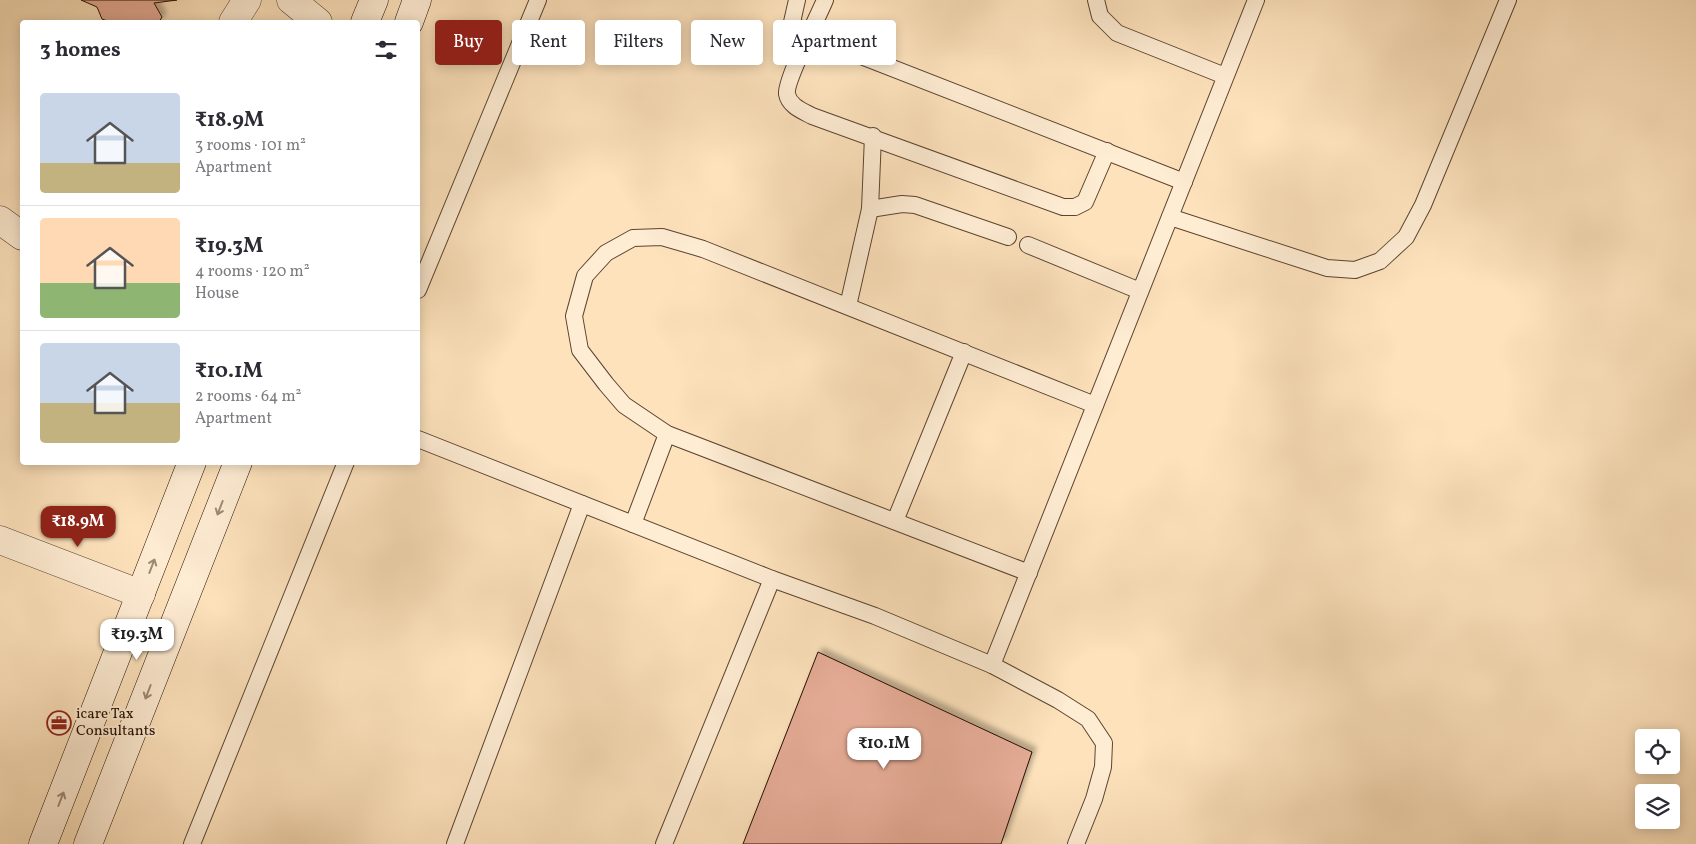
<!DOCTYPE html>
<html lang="en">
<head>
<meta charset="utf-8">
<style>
  body { margin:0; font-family:Vollkorn,serif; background:#f2f2f3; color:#2b2b33; height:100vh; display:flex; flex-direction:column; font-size:19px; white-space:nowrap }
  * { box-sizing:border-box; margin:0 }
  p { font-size:16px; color:#7c7c81 }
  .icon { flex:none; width:28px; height:28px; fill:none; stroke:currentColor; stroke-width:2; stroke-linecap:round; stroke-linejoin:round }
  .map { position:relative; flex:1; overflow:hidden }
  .details { position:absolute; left:20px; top:20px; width:400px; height:445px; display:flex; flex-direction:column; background:#fff; border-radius:5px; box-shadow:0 2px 12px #0003 }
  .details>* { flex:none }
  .banner { position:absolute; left:435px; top:20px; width:475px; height:45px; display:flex; gap:10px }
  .fabs { position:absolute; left:1635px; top:729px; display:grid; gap:10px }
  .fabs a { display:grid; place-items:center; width:45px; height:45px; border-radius:5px; background:#fff; box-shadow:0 2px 12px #0003; font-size:25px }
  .price { position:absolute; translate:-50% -42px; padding:0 11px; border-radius:10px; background:#fff; color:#222; font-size:16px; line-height:32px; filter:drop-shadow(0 1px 2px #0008) }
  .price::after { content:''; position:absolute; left:50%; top:30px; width:15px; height:11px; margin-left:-8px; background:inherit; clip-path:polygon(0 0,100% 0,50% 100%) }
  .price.current { background:#8f2418; color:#fff }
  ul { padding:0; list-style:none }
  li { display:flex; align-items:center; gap:15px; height:125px; padding:0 20px }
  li+li { border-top:1px solid #e1e1e2 }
  li span { display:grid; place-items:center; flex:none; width:140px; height:100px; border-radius:5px; color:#555 }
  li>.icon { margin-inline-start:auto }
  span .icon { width:60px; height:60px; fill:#fffc; stroke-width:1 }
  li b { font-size:21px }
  h2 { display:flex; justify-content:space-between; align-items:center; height:60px; padding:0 20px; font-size:21px }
  .pill { padding:0 18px; border-radius:5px; background:#fff; box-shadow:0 2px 12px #0003; font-size:18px; line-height:45px }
  .pill.current { background:#8f2418; color:#fff }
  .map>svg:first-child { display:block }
  .building { fill:#e5ab96; stroke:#260f00; filter:url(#shadow) }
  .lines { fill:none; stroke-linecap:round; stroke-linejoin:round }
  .lane-casing { stroke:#5c442f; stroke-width:18 }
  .street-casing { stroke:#5c442f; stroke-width:29 }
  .secondary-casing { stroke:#260f00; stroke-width:29 }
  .lane { stroke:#feecd3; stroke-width:16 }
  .street { stroke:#feecd3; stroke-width:28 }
  .secondary { stroke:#feecd3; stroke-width:28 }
  .oneway { stroke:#9d8974 }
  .labels { text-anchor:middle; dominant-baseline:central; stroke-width:4; stroke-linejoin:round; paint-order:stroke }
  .poi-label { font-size:15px; fill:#260f00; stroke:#feecd3; text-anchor:start }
</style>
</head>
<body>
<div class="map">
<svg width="1696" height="844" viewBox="0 0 1696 844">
  <defs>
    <filter id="shadow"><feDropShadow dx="4.5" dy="-4.5" stdDeviation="2.5" flood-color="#0004"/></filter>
  </defs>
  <rect width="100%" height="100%" fill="#fde2bc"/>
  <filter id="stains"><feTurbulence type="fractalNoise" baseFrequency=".004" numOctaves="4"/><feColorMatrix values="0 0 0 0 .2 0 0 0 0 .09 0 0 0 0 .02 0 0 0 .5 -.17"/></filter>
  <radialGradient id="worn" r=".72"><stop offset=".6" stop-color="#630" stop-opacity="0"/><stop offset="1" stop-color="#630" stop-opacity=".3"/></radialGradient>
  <g class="building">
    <path d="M81,0H177L154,3L162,17L159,22H110L102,19L97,7Z"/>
    <path d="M818,652L1032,752L1001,844H743Z"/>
  </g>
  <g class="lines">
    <g class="lane-casing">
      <g id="lane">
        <path d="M797,0L792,22L799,29L810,36L1184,182"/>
        <path d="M825,0C818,17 785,81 787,94C789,106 803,111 812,116L1063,207H1075L1085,202L1107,151"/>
        <path d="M1096,0L1100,16L1117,33L1225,76"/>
        <path d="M870,209L902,204L915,205L1008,237"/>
        <path d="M1170,217L1327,268L1355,270L1380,261L1406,237L1423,205L1508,0"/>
        <path d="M1028,245L1140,291"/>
        <path d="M418,290L538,0"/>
        <path d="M848,306L870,209L873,136"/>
        <path d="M418,439L772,579L875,616L992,665L1058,700L1088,719L1104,743L1103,767L1094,799L1076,844"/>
        <path d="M895,521L964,352"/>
        <path d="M633,524L667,434"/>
        <path d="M1029,573L667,434L624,405L606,384L580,350L574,316L585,276L606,253L633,238L662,237L703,249L1095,405"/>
        <path d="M992,665L1256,0"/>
        <path d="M192,844L346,462"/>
        <path d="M455,844L582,504"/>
        <path d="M664,844L772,579"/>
      </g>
    </g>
    <g class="street-casing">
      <g id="street">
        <path d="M291,0L318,22"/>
        <path d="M233,22L247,0"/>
        <path d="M0,220L22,236"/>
        <path d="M0,540L141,594"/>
      </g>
    </g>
    <g class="secondary-casing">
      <g id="secondary">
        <path d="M365,22L374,0"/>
        <path d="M409,22L417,0"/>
        <path d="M43,844L192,462"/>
        <path d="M88,844L238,462"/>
      </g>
    </g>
    <use href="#lane" class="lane"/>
    <use href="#street" class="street"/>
    <use href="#secondary" class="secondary"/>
  </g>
  <defs><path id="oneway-shaft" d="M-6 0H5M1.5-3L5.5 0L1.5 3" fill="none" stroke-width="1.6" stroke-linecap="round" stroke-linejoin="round" transform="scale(1.25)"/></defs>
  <g class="oneway">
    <use href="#oneway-shaft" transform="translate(220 508) rotate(111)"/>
    <use href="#oneway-shaft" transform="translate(152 566) rotate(-69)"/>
    <use href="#oneway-shaft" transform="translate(148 692) rotate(111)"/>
    <use href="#oneway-shaft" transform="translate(61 799) rotate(-69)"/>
  </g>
  <defs>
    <g id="office-ring" transform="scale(1.25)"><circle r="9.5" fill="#feecd3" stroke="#8f2418" stroke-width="1.5"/><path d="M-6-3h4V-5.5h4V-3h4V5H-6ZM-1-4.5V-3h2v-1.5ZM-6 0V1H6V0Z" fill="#8f2418"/></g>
  </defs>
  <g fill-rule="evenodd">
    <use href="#office-ring" x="59" y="723"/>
  </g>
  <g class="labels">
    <g class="poi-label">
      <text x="76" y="714">icare Tax<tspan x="76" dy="17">Consultants</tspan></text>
    </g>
  </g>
  <rect width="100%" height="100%" filter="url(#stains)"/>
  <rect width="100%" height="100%" fill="url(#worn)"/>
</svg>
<div class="fabs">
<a><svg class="icon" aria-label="locate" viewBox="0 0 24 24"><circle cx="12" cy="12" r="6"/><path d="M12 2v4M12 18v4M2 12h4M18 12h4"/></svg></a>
<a><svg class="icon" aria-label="layers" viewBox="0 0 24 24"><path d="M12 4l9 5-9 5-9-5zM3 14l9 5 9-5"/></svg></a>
</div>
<b class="price current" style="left:78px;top:548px">₹18.9M</b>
<b class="price" style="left:137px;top:661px">₹19.3M</b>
<b class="price" style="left:884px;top:770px">₹10.1M</b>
<div class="banner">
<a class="pill current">Buy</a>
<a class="pill">Rent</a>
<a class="pill">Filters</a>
<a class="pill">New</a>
<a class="pill">Apartment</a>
</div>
<section class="details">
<h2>3 homes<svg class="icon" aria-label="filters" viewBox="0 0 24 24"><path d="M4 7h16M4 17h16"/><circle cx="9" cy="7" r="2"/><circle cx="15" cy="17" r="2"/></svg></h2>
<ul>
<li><span style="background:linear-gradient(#c9d6e8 70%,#c2b280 0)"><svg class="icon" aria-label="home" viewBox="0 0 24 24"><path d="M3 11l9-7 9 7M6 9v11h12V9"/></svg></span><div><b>₹18.9M</b><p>3 rooms · 101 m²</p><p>Apartment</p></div></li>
<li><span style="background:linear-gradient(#ffd9b3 65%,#8fb573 0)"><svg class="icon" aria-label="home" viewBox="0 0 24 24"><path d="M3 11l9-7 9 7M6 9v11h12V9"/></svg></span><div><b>₹19.3M</b><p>4 rooms · 120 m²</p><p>House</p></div></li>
<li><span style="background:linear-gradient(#c9d6e8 60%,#c2b280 0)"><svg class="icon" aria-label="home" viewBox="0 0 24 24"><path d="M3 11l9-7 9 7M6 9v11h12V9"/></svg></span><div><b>₹10.1M</b><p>2 rooms · 64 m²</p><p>Apartment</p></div></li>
</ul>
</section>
</div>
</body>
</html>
